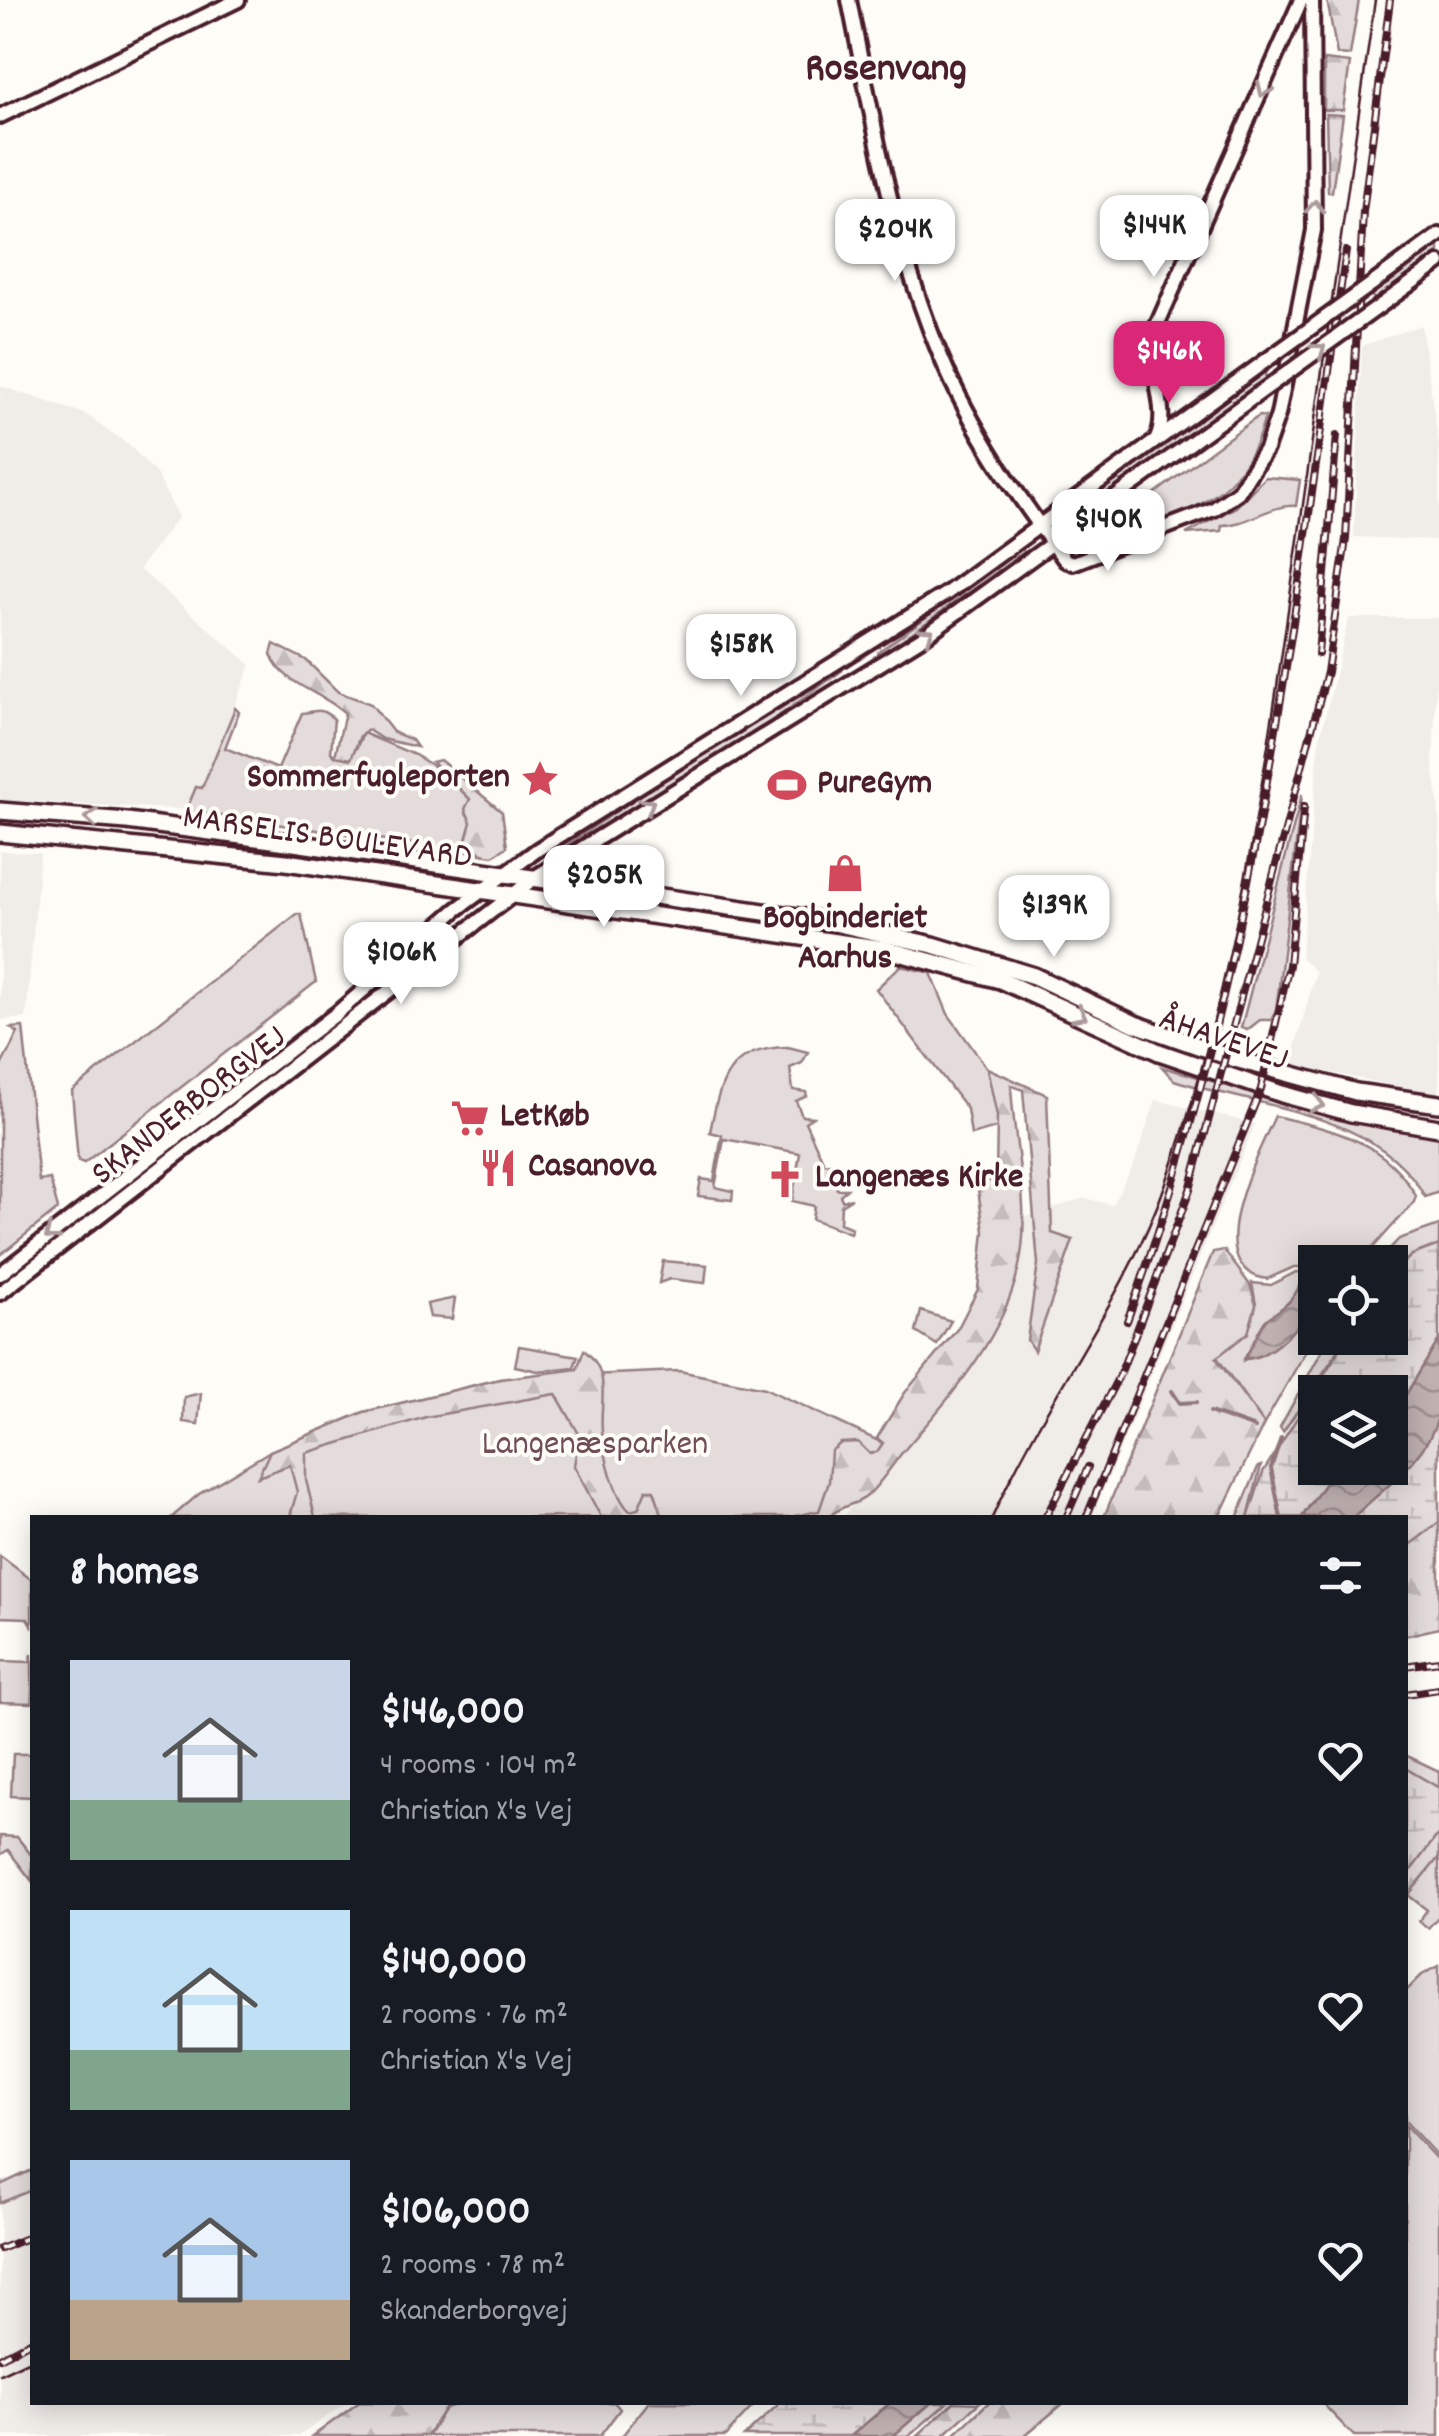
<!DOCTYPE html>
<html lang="en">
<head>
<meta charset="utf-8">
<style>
  body { margin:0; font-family:Dekko,sans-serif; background:#242831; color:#f1f3f6; height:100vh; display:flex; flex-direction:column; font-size:38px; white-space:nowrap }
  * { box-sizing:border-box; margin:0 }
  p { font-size:32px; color:#9ea1a6 }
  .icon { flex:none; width:55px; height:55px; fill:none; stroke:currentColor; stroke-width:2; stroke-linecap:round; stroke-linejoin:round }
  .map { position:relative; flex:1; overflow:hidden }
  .details { position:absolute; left:30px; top:1515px; width:1378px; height:890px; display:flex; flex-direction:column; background:#171b24; border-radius:0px; box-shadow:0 5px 25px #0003 }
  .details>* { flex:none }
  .controls { position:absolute; left:1298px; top:1245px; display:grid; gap:20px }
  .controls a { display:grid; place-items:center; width:110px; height:110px; border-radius:0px; background:#171b24; box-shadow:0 5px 25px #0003; font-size:50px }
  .price { position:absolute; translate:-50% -85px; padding:0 22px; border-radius:20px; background:#fff; color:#222; font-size:32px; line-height:65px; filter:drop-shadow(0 2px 5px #0008) }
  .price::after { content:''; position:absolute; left:50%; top:60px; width:30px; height:22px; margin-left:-15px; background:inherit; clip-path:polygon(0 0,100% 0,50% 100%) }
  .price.active { background:#db2777; color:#fff }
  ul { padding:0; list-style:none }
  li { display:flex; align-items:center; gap:30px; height:250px; padding:0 40px }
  li span { display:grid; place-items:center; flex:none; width:280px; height:200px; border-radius:0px; color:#555 }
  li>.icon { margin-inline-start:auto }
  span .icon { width:120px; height:120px; fill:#fffc; stroke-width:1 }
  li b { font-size:42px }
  h2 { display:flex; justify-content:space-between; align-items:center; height:120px; padding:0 40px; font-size:42px }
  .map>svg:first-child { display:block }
  .built { fill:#f0ece8 }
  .green { fill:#e3dcda; stroke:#967e82; stroke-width:2.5 }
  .forest { fill:url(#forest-firs); stroke:#967e82; stroke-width:2.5 }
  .wetland { fill:url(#wetland-marsh); stroke:#967e82; stroke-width:2.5 }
  .water { fill:url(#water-waves); stroke:#91777b; stroke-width:2.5 }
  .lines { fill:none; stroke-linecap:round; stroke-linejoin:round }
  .stream { stroke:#91777b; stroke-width:4 }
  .tertiary-casing { stroke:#4a1f2b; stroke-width:20 }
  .secondary-casing { stroke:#4a1f2b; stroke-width:22 }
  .tertiary { stroke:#fdfcf7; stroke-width:12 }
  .secondary { stroke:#fdfcf7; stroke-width:15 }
  .tram { stroke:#4a1f2b; stroke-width:2.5 }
  .rail-casing { stroke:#4a1f2b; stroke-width:8 }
  .rail { stroke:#fdfcf7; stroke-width:4; stroke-dasharray:11; stroke-linecap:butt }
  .tertiary-bridge-casing { stroke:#4a1f2b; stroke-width:20; stroke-linecap:butt }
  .tertiary-bridge { stroke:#fdfcf7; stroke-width:12 }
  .oneway { stroke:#ac999b }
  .labels { text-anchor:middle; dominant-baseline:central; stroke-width:8; stroke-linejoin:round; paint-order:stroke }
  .poi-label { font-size:35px; font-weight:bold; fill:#4a1f2b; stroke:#fdfcf7; text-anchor:start }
  .street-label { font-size:35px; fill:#4a1f2b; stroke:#fdfcf7 }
  .park-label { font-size:35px; fill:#704e57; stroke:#fdfcf7 }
  .quarter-label { font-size:40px; font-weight:bold; fill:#4a1f2b; stroke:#fdfcf7 }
</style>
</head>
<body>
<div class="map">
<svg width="1439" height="2436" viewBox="0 0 1439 2436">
  <defs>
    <pattern id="forest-firs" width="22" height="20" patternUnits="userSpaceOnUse" patternTransform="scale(2.5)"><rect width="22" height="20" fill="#e3dcda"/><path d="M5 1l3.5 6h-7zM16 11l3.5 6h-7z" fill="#c4bcbb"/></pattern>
    <pattern id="wetland-marsh" width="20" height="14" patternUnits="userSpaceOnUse" patternTransform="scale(2.5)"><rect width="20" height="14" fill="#e3dcda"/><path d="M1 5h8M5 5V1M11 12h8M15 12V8" fill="none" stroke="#c4bcbb"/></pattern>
    <pattern id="water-waves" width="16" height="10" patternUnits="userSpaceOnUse" patternTransform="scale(2.5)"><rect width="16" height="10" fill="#c0b1b1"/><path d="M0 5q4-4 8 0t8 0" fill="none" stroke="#9e8f90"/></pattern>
  </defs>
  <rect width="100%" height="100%" fill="#fdfcf7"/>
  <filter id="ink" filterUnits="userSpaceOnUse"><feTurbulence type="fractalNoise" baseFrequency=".01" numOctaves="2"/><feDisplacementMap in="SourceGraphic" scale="20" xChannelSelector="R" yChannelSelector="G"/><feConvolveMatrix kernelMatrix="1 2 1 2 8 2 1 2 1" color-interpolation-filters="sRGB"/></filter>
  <g filter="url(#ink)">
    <g class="built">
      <path d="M1421,325L1439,447V540L1354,537L1362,346Z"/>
      <path d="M0,386L85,414L130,446L157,475L178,517L139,569L251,665L192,810L0,800Z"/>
      <path d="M1349,618H1439L1433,763L1439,809V1095L1290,1064L1316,972L1301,957L1319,742Z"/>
      <path d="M0,851L40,853L26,1018L0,1020Z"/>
      <path d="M1156,1100L1255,1124L1092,1517L842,1518L879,1472L978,1289L984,1231L1084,1198L1112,1205L1134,1164Z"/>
      <path d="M32,2186V2402L346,2403L299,2436H0V2199Z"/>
    </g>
    <g class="green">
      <path d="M1439,244V252L1432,258L1375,300L1370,294Z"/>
      <path d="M1265,372L1266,381L1066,524L1063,518Z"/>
      <path d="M1259,416L1265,417C1245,492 1202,506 1136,532C1117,539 1096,550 1076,553C1138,508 1195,461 1259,416Z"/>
      <path d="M1265,477L1300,480L1296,506C1269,504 1249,525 1222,525L1221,531L1186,534L1236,507Z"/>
      <path d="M1022,548L1024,552L880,656L878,652Z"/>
      <path d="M843,670L752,735L546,859L673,773Z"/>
      <path d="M235,708L239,712L225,748L278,769L302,713C318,712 319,706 334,719L331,752L335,756L356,749L363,733L415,755L443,772L470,799L466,813L472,822L466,840L482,854L186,811L196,787L202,788Z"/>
      <path d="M1302,794L1276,1011L1271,1020H1260L1247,1030L1241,1028Z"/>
      <path d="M297,914H301L316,982L84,1163L78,1161L72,1091Z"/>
      <path d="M900,966L931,973L948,1014L987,1068L1004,1126L971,1135L967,1109L876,989Z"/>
      <path d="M23,1027L39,1181L50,1179L58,1209L0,1255V1068L18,1033L11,1028Z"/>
      <path d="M788,1047L808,1052L802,1063L790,1068L793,1090L806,1092L807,1096L796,1101L802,1116L813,1117L805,1122L824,1163L835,1164L828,1169L837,1189H847L840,1195L842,1200L852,1198L841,1205L840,1223L852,1228L850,1233L812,1219L814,1206L792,1201L800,1153L724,1139L715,1187L733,1191L732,1200L698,1196L701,1179L714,1181L722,1135L710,1132C720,1082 727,1048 788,1047Z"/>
      <path d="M1162,1067L1336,1116L1439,1135V1192L1425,1197C1381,1113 1257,1107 1174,1080Z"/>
      <path d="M1275,1116C1333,1130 1385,1140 1416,1196L1414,1202L1360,1262H1315V1267H1294L1267,1279C1197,1269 1259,1151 1275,1116Z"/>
      <path d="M1439,1225V1256L1432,1247L1412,1255L1390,1275V1262H1377L1399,1239Z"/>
      <path d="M663,1261L707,1265L705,1283L670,1279L659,1283Z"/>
      <path d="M1296,1272L1315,1273V1286L1304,1285L1278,1314L1265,1321L1244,1360L1282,1340L1315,1304V1335L1264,1424L1216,1356L1251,1324L1256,1305L1252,1283L1271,1285Z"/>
      <path d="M455,1298L452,1319L430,1317L427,1304Z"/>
      <path d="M921,1311L951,1321L937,1345L916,1332Z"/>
      <path d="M1329,1338H1347L1283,1432L1280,1427Z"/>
      <path d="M519,1346L578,1356L574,1367L538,1371L515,1366Z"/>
      <path d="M679,1371L765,1388L883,1443L844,1503L829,1517L171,1518L199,1494L270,1451L364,1412L500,1379Z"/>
      <path d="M201,1393L198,1424L183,1422L184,1397Z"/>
      <path d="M1261,1466L1248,1517L1237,1518L1258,1467Z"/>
      <path d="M0,1556L32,1580V1626L27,1618L0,1617Z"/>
      <path d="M32,1654V1703L0,1702V1661L30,1662Z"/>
      <path d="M13,1754H32V1797L11,1796Z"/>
      <path d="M0,1836L17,1837L32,1856V1881L8,1850L0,1855Z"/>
      <path d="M1439,1857V1916L1428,1928L1419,1921L1427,1910L1408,1895Z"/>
      <path d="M1439,1966V2158L1405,2121V1992L1422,1975Z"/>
      <path d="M1405,2125L1439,2162V2436H1354L1322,2403L1405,2402Z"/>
      <path d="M614,2402L620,2409L600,2436H428L445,2408L460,2403Z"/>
      <path d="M648,2403V2402L756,2403L725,2436H622Z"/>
      <path d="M931,2403H947L909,2436H893Z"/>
    </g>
    <g class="forest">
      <path d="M1327,0H1359L1350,55L1337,54Z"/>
      <path d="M1324,60L1350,63L1343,110H1324Z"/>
      <path d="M1326,114L1343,115L1332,192H1328Z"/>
      <path d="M274,644L306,660L338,692L371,704L393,732L412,740L417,747L382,739L368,730L360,736L351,759L335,756L345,713C323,692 283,686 271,654Z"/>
      <path d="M440,760L502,812L507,847L493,856L482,854L466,840L471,822L465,809L470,799L432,762Z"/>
      <path d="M987,1068L1047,1095L1052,1233L1073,1240L1034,1351L1027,1340L1038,1264L1023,1090L1011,1085C1013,1135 1026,1186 1023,1237C1018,1324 954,1392 901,1454C890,1468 880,1484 867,1496C856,1506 845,1502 829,1517H790L819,1511L829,1482L831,1451L841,1443L858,1442L870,1454L877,1452L883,1443L877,1438L904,1394L958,1328L978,1289L984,1231L977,1182L996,1180L997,1116Z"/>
      <path d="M1224,1250L1250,1285L1256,1305L1248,1333L1216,1358L1264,1424L1219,1517H1104L1213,1252Z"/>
      <path d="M584,1350C613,1373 599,1401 602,1431C604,1454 614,1497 630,1511L638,1509L646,1490H654L663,1517H601L574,1466L579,1434L556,1394L426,1417L306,1453V1480L315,1517L290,1516L297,1492L290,1465L258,1477L270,1451L364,1412L500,1379L577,1369Z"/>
      <path d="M1439,1522V1628L1405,1636V1549Z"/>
      <path d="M1405,1755L1439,1771V1788L1405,1768Z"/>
      <path d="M1439,1833V1857L1405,1899V1878Z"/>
      <path d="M32,2170V2190L0,2203V2185Z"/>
      <path d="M954,2402L979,2403L943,2436H917Z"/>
      <path d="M358,2403L359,2402L460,2403L445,2408L427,2436H313Z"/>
      <path d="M988,2403V2402L1064,2403L1024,2436H953Z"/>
    </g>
    <g class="wetland">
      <path d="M1439,1245V1340L1390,1421V1392H1315V1468H1341L1325,1483L1302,1517L1248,1518L1263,1472L1347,1338H1390V1275L1412,1255Z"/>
      <path d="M1439,1413V1522L1405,1549V1518H1353C1388,1484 1419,1458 1439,1413Z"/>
      <path d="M1405,1768L1439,1788V1833L1405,1878Z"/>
      <path d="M780,2403H890L851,2436H744Z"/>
    </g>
    <g class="water">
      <path d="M1300,1284L1315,1286V1304C1299,1325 1272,1359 1244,1359C1253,1349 1258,1326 1268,1318C1283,1307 1293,1302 1300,1284Z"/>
      <path d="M1439,1340C1439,1363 1439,1391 1439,1413C1429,1458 1384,1488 1353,1517H1302L1325,1483L1341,1468H1390V1421Z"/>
      <path d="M890,2403H931L893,2436H851Z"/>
    </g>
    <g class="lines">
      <g class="stream">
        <path d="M1172,1391L1180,1403L1197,1402"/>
        <path d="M1210,1412L1255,1428"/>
        <path d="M1281,1438L1271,1468L1281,1518"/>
      </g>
      <g class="tertiary-casing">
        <g id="tertiary">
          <path d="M849,0C873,119 893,244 941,357C971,429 1018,497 1065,560L1073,563L1214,509L1238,492L1266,449L1278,415L1314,230L1312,0"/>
          <path d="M0,116L238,0"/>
          <path d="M1383,276L1439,235"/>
          <path d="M1380,306L1439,263"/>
          <path d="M1157,439C1171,407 1146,368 1154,332L1301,0"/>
          <path d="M0,1274L336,1014L456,910L537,850L947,593L1264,362"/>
          <path d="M0,1293L537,876L922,638L1258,394"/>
        </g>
      </g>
      <g class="secondary-casing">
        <g id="secondary">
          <path d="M0,811L127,821L287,842L825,921L933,945L1034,976L1135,1024L1235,1059L1356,1092L1439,1104"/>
          <path d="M0,833L286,862L884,949L1000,980L1159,1052L1282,1094L1351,1113L1439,1128"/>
        </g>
      </g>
      <use href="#tertiary" class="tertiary"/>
      <use href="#secondary" class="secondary"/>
      <g class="tram">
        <path d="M992,1518C1043,1401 1125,1301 1167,1180C1234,987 1264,783 1292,582C1320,388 1346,194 1375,0"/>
        <path d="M0,2374L32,2359"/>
      </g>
      <g class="rail-casing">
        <g id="rail">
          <path d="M1318,654L1337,435"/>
          <path d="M1127,1321C1255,975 1294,613 1346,251"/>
          <path d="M1045,1518L1121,1372L1190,1190L1327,672L1346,539L1363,212L1390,0"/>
          <path d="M1066,1518L1088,1467"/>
          <path d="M1086,1518L1261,1089L1289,965L1304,806"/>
          <path d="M1405,1666L1439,1661"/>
          <path d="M1405,1694L1439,1689"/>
          <path d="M0,2249L32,2236"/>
          <path d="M0,2358L32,2341"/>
        </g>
      </g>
      <use href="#rail" class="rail"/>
      <g class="tertiary-bridge-casing">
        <g id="tertiary-bridge">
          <path d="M1264,362L1383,276"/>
          <path d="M1258,394L1380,306"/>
        </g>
      </g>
      <use href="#tertiary-bridge" class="tertiary-bridge"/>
    </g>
    <defs><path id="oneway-chevron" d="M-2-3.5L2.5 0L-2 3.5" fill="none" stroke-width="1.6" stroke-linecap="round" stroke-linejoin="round" transform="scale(2.5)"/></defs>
    <g class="oneway">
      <use href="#oneway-chevron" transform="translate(1264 90) rotate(115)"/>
      <use href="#oneway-chevron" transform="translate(1315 207) rotate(-87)"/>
      <use href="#oneway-chevron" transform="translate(1319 350) rotate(-36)"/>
      <use href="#oneway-chevron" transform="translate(927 634) rotate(-34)"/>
      <use href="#oneway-chevron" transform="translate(648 805) rotate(-31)"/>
      <use href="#oneway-chevron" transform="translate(91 818) rotate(-175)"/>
      <use href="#oneway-chevron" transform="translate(1080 1015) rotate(27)"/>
      <use href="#oneway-chevron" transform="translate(1318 1104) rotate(15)"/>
      <use href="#oneway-chevron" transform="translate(51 1234) rotate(143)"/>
    </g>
  </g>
  <defs>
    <g id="sight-bare" transform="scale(3)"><path d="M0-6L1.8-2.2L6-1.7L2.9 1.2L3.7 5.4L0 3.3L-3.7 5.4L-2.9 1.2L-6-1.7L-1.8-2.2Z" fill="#d1495b" stroke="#fdfcf7" stroke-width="2.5" paint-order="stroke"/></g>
    <g id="stadium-bare" transform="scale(3)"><path d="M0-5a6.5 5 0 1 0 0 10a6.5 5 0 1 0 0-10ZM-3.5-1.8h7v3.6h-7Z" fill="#d1495b" stroke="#fdfcf7" stroke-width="2.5" paint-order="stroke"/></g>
    <g id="shop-bare" transform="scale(3)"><path d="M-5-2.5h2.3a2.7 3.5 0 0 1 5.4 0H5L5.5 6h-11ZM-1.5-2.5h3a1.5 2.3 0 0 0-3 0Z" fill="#d1495b" stroke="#fdfcf7" stroke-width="2.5" paint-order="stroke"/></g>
    <g id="supermarket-bare" transform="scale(3)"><path d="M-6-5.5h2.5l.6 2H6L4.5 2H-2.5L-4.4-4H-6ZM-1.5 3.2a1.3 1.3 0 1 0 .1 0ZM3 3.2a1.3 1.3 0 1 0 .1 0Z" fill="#d1495b" stroke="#fdfcf7" stroke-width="2.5" paint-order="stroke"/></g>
    <g id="restaurant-bare" transform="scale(3)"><path d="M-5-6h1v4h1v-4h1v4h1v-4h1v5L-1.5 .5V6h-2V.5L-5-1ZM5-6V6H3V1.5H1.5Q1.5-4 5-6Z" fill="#d1495b" stroke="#fdfcf7" stroke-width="2.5" paint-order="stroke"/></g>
    <g id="church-bare" transform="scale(3)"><path d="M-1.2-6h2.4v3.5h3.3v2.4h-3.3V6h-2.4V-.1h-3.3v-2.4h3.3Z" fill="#d1495b" stroke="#fdfcf7" stroke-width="2.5" paint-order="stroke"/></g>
  </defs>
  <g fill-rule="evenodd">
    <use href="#sight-bare" x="540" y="779"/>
    <use href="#stadium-bare" x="787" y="785"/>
    <use href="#shop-bare" x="845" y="873"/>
    <use href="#supermarket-bare" x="470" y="1118"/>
    <use href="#restaurant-bare" x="498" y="1168"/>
    <use href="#church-bare" x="785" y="1179"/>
  </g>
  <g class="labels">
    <g class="poi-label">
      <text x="510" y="779" text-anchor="end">Sommerfugleporten</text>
      <text x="817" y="785">PureGym</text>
      <text x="845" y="920" text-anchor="middle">Bogbinderiet<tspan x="845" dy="40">Aarhus</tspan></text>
      <text x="500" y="1118">LetKøb</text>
      <text x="528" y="1168">Casanova</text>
      <text x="815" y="1179">Langenæs Kirke</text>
    </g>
    <g class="street-label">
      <text transform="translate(327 839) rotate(8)">MARSELIS BOULEVARD</text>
      <text transform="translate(1223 1041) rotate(19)">ÅHAVEVEJ</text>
      <text transform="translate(190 1107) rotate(-38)">SKANDERBORGVEJ</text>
    </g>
    <g class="park-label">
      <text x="595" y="1446">Langenæsparken</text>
    </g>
    <g class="quarter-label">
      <text x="886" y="71">Rosenvang</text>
    </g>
  </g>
</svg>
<div class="controls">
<a><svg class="icon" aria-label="locate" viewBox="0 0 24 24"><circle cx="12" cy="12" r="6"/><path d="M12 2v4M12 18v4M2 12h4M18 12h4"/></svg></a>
<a><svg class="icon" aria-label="layers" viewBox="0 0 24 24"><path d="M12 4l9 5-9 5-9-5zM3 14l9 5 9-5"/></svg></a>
</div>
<b class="price" style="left:1154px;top:280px">$144K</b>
<b class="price" style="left:895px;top:284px">$204K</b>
<b class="price active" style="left:1169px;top:406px">$146K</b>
<b class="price" style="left:1108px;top:574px">$140K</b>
<b class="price" style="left:741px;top:699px">$158K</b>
<b class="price" style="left:604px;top:930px">$205K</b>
<b class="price" style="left:1054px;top:960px">$139K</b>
<b class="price" style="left:401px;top:1007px">$106K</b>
<section class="details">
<h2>8 homes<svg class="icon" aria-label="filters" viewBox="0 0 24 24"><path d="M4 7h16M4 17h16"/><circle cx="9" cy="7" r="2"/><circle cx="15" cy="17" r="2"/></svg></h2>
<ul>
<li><span style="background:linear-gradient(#c9d6e8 70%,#7fa58c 0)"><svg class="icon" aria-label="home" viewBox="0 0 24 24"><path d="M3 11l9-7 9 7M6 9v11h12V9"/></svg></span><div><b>$146,000</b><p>4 rooms · 104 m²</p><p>Christian X's Vej</p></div><svg class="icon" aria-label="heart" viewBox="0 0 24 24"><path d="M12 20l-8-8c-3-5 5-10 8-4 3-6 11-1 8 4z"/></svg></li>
<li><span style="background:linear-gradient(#bfe0f5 70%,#7fa58c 0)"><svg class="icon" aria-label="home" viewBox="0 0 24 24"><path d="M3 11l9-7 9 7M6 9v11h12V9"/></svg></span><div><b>$140,000</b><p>2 rooms · 76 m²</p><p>Christian X's Vej</p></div><svg class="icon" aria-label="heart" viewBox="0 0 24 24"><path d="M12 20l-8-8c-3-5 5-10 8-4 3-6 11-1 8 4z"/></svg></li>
<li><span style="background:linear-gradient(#a9c7e8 70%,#b9a48a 0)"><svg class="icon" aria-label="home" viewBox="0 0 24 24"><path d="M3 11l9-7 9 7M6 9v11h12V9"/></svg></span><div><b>$106,000</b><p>2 rooms · 78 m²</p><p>Skanderborgvej</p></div><svg class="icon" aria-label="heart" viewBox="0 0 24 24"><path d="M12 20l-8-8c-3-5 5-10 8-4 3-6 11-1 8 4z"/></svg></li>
</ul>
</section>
</div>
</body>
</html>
